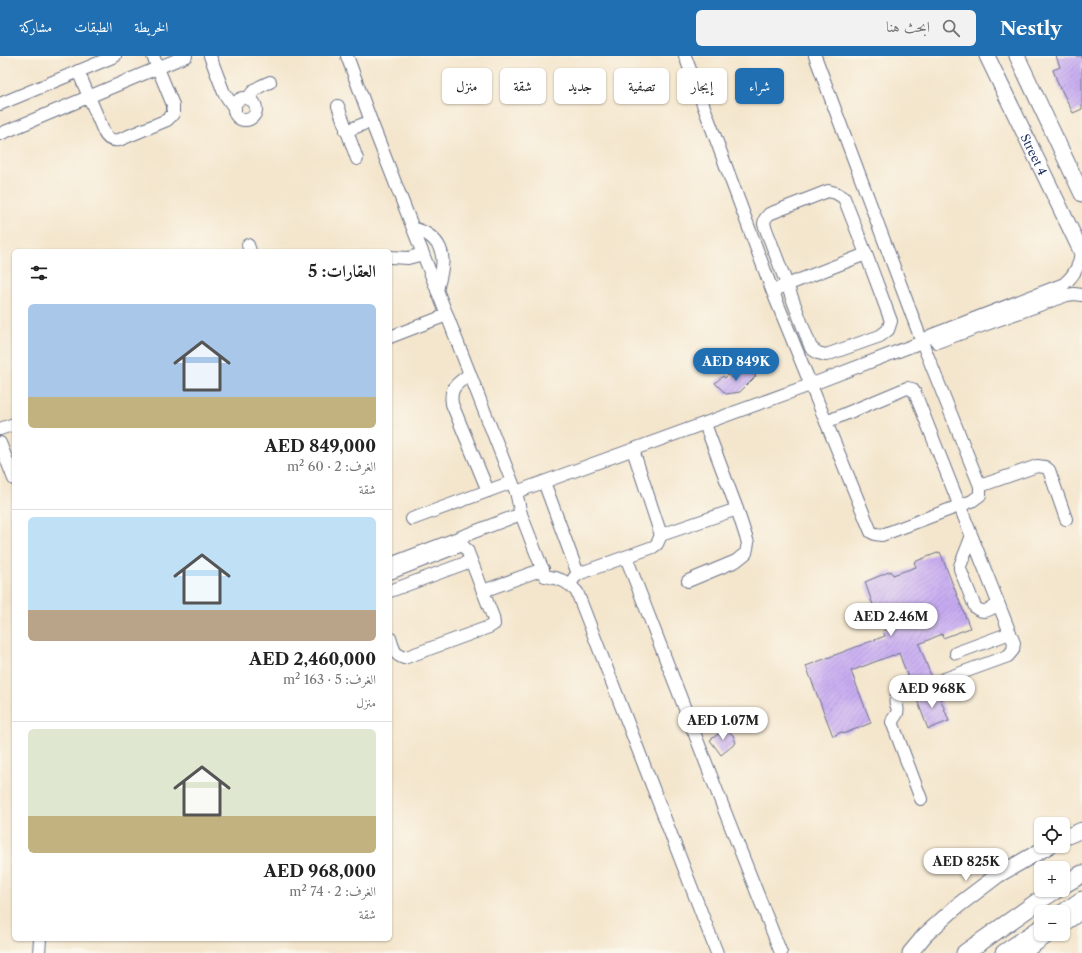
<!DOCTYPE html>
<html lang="ar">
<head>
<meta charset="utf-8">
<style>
  body { margin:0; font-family:"Libre Caslon Text",Amiri,serif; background:#f2f2f2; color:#222; direction:rtl; height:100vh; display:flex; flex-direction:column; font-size:15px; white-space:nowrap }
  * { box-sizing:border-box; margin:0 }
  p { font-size:13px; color:#767676 }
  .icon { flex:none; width:22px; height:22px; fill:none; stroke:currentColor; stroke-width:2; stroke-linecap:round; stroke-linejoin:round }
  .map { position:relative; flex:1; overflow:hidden; direction:ltr }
  .sheet { position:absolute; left:12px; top:193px; width:380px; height:692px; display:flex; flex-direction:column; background:#fff; border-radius:6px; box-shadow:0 1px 3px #0004; direction:rtl }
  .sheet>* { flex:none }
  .banner { position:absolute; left:404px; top:12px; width:380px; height:36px; direction:rtl; display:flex; gap:8px }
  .buttons { position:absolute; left:1034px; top:761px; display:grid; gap:8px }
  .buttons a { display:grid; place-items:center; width:36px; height:36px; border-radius:6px; background:#fff; box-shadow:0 1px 3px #0004; font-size:20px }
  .price { position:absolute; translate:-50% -34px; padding:0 9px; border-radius:14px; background:#fff; color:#222; font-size:13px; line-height:26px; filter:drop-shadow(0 1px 2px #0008) }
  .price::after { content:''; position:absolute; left:50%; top:24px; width:12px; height:9px; margin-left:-6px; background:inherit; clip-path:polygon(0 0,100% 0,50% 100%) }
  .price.selected { background:#1f6fb2; color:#fff }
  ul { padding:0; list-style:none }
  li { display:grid; align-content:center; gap:8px; height:212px; padding:0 16px }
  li+li { border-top:1px solid #e0e0e0 }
  li span { display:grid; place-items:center; height:124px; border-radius:6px; color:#555 }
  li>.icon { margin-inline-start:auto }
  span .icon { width:72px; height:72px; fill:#fffc; stroke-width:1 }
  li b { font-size:17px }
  h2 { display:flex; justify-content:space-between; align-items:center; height:48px; padding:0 16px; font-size:17px }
  .tag { padding:0 14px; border-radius:6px; background:#fff; box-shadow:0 1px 3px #0004; font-size:14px; line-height:36px }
  .tag.selected { background:#1f6fb2; color:#fff }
  header { display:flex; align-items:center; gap:24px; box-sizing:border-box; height:56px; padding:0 20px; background:#1f6fb2; color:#fff }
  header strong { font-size:19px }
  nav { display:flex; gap:22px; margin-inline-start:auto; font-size:14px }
  .search { width:280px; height:36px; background:#f2f2f2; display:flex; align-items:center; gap:10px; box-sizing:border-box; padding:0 14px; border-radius:6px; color:#767676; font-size:15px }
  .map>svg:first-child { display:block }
  .building { fill:url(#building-hatch) }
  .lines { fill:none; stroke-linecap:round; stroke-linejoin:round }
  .minor-casing { stroke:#676f85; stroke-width:14 }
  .major-casing { stroke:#676f85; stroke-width:17 }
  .highway-casing { stroke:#676f85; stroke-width:19 }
  .minor { stroke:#fff; stroke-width:12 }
  .major { stroke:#fff; stroke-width:15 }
  .highway { stroke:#fff; stroke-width:17 }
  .labels { text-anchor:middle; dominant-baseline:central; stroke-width:3.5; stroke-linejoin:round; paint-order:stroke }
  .street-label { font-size:12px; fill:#1b2f5e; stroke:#fbf7ec }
</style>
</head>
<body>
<header>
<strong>Nestly</strong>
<div class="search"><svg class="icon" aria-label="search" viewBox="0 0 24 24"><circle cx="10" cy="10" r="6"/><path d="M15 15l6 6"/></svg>ابحث هنا</div>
<nav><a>الخريطة</a><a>الطبقات</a><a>مشاركة</a></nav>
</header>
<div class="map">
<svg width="1082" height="897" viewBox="0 0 1082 897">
  <defs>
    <pattern id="building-hatch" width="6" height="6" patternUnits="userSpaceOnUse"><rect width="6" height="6" fill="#c8acf2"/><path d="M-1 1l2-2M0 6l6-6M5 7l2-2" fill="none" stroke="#a28cc7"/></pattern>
  </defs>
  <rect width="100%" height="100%" fill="#fbf7ec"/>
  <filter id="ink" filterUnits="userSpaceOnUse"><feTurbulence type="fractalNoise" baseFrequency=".025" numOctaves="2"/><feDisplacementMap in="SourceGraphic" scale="8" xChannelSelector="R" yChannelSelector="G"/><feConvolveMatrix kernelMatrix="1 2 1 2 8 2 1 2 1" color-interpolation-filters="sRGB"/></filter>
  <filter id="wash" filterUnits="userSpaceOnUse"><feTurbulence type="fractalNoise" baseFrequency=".012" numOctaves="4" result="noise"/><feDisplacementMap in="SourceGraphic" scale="16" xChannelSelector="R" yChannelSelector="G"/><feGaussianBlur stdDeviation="0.9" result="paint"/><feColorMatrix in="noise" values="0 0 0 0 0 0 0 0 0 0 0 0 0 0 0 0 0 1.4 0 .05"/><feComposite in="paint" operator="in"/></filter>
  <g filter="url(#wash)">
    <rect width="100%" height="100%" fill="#f4e6cd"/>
    <g id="blocks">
      <g class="building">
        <path d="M1056,0H1082V53L1073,57L1061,33H1060L1053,14L1060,11Z"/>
        <path d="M743,311L756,320L740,336L726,338L715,327L723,320L725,322L728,319L731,322Z"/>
        <path d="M940,496L970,572L943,582L942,578L919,588L931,620L925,622L922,625H917L910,627L899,597L893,600V599L851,615L871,667L843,678L842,676L833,680L806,610L885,580L883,575L887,573L879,550L874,552L865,526L891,515L893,519L916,511L914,506Z"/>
        <path d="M937,634L949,665L928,673L916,641L922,639L925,636H930Z"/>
        <path d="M725,673L733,679L736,687L721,699L710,684Z"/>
      </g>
    </g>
  </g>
  <g filter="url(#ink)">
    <use href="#blocks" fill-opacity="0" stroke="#676f85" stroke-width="1"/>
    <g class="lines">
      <g class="minor-casing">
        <g id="minor">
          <path d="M210,0L224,37L235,53"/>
          <path d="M347,0L371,65L516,436L521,458L545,520C560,523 566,524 577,536L717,897"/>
          <path d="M685,0L772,234L871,476L875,478L882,479L972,445L980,439V430L922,286L815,0"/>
          <path d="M78,15L104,76C107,83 112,85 119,84L167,64L173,58V49L153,0"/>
          <circle cx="245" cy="53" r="11"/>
          <path d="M248,43C253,33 260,30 270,26"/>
          <path d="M0,48L115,0"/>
          <path d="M338,50L357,103"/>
          <path d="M346,75L371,65"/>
          <path d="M0,78L186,0"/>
          <path d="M828,135L836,137L844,142L866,198L891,265L888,274L880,280L826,299L818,297L811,292L764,168L765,163L769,158Z"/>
          <path d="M413,172C418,174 423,175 427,178C449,192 443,213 437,234"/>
          <path d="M248,189L250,195"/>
          <path d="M390,201L408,202L423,198"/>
          <path d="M779,232L866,198"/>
          <path d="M390,281L447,259"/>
          <path d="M937,286L1067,239L1074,238L1082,239"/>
          <path d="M470,318C458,327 449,331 452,348L488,435"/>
          <path d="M826,366L907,332L912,333L915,337L1014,587L1013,594L1008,600L928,629"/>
          <path d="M0,373L14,368"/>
          <path d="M0,387L14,423"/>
          <path d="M633,394L661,479"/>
          <path d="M544,426L578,518"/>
          <path d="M980,430L1037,410L1045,411L1049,414L1066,463"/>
          <path d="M516,436L810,329L922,286L932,279L1064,228C1075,219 1080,209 1081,194"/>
          <path d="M412,463L512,426"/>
          <path d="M971,482L960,510V513L975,551C983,559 990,553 998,549"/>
          <path d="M626,501L727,761L781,897"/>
          <path d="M390,508L521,458"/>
          <path d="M390,517L460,490L464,491L467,494L493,561L494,568L489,571L404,602C394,599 393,591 390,582"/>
          <path d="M688,525L736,505L746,497L748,487L737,453L705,368"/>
          <path d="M570,528L574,522L578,518L653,491L657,488L661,479L737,453"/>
          <path d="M390,535L471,505"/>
          <path d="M483,535L543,513"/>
          <path d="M956,597L1010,577"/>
          <path d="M919,632L897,640C892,648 900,650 897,657C896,661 893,661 892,666L921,743"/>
          <path d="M39,897L40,883"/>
        </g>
      </g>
      <g class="major-casing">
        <g id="major">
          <path id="s1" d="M987,0L1082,197"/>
          <path d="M1017,0L1082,138"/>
          <path d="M1063,782L1082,774"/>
          <path d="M1063,868L1082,855"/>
          <path d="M910,897L925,879L956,851L998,819L1049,790"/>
          <path d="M1022,897L1049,878"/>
        </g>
      </g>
      <g class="highway-casing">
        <g id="highway">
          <path d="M1063,829L1082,818"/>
          <path d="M1063,857L1082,844"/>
          <path d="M965,897L1043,842L1056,834"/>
          <path d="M1004,897L1041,872"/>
        </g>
      </g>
      <use href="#minor" class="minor"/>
      <use href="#major" class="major"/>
      <use href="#highway" class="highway"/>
    </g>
  </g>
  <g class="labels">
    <g class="street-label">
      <text stroke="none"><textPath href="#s1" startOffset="109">Street 4</textPath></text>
    </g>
  </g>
</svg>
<div class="buttons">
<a><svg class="icon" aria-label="locate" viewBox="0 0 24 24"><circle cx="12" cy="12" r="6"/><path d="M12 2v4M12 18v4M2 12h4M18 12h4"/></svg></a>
<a>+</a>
<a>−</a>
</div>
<b class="price selected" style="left:736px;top:326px">AED 849K</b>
<b class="price" style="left:891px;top:581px">AED 2.46M</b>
<b class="price" style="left:932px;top:653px">AED 968K</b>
<b class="price" style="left:723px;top:685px">AED 1.07M</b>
<b class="price" style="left:966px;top:826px">AED 825K</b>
<div class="banner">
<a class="tag selected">شراء</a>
<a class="tag">إيجار</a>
<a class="tag">تصفية</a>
<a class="tag">جديد</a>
<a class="tag">شقة</a>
<a class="tag">منزل</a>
</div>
<section class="sheet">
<h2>العقارات: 5<svg class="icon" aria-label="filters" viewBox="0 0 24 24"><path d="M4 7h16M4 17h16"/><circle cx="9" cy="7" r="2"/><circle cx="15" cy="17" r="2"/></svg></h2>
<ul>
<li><span style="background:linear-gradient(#a9c7e8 75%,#c2b280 0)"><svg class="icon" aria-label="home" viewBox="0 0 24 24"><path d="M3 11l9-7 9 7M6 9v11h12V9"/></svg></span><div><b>AED 849,000</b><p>الغرف: 2 · 60 m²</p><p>شقة</p></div></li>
<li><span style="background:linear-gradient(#bfe0f5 75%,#b9a48a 0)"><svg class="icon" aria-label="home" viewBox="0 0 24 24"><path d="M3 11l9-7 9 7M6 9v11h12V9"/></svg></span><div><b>AED 2,460,000</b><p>الغرف: 5 · 163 m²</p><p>منزل</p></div></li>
<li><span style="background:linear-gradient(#dfe7d0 70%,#c2b280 0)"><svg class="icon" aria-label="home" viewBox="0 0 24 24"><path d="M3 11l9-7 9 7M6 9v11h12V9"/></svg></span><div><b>AED 968,000</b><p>الغرف: 2 · 74 m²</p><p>شقة</p></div></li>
</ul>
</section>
</div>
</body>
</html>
